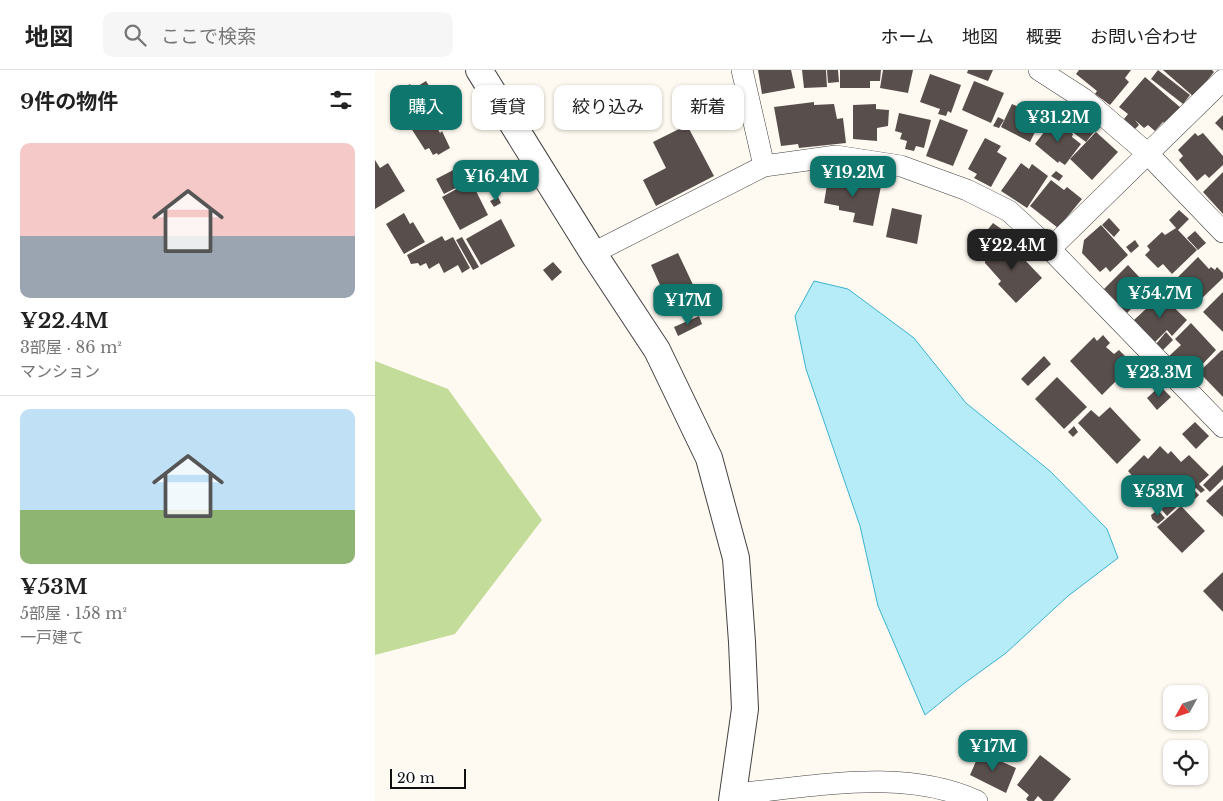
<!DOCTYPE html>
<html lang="ja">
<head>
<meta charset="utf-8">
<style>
  body { margin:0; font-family:"Libre Baskerville","Noto Sans JP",serif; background:#f6f6f6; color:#222; height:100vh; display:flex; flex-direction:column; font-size:19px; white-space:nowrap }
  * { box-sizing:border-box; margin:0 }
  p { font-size:16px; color:#767676 }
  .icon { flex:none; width:28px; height:28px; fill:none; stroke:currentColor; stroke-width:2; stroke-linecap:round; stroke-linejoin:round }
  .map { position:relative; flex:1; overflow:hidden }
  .drawer { display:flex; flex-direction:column; background:#fff; width:375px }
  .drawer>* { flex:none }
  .hud { position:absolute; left:15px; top:15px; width:475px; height:45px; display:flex; gap:10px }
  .needle { width:32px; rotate:230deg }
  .tools { position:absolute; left:788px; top:615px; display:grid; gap:10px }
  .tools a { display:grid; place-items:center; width:45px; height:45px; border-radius:10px; background:#fff; box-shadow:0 1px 4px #0004; font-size:25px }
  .scale { position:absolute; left:15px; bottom:12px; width:76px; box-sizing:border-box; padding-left:5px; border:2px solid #0f0f0f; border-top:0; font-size:14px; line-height:18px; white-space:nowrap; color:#0f0f0f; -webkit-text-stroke:4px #fff; paint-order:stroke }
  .price { position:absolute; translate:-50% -42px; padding:0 11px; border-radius:10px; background:#0f766e; color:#fff; font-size:16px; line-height:32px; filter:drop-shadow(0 1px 2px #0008) }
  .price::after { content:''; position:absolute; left:50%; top:30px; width:15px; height:11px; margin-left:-8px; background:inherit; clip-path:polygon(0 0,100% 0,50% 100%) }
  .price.current { background:#222; color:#fff }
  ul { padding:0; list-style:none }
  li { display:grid; align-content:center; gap:10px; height:265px; padding:0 20px }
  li+li { border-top:1px solid #e0e0e0 }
  li span { display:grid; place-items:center; height:155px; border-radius:10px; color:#555 }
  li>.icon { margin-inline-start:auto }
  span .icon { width:90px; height:90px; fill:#fffc; stroke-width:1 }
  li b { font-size:21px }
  h2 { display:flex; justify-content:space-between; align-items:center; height:60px; padding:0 20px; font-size:21px }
  .tag { padding:0 18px; border-radius:10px; background:#fff; box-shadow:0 1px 4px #0004; font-size:18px; line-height:45px }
  .tag.current { background:#0f766e; color:#fff }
  header { display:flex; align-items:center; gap:30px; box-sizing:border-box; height:70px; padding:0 25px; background:#fff; border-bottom:1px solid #e0e0e0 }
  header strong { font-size:24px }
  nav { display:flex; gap:28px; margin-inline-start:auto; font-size:18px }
  .search { width:350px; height:45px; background:#f6f6f6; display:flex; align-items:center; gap:12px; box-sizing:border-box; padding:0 18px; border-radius:10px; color:#767676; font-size:19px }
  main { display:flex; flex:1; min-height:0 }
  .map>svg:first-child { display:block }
  .forest { fill:#c4dc99 }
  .water { fill:#b5ecf7; stroke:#3bb2d0 }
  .building { fill:#584e4b }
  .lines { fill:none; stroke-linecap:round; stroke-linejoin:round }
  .minor-casing { stroke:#424242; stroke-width:22 }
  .tertiary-casing { stroke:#424242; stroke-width:28 }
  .minor { stroke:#fff; stroke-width:21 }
  .tertiary { stroke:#fff; stroke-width:26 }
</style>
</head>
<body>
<header>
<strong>地図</strong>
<div class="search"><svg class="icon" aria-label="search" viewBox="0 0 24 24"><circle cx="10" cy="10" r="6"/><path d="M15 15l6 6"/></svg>ここで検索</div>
<nav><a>ホーム</a><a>地図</a><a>概要</a><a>お問い合わせ</a></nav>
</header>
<main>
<section class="drawer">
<h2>9件の物件<svg class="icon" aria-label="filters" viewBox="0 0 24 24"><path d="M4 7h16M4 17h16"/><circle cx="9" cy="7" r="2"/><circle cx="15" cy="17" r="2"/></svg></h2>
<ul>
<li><span style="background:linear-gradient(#f6c9c9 60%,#9aa5b1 0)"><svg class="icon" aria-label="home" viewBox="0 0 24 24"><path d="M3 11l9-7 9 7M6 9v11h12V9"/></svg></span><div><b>¥22.4M</b><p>3部屋 · 86 m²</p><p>マンション</p></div></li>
<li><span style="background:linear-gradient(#bfe0f5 65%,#8fb573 0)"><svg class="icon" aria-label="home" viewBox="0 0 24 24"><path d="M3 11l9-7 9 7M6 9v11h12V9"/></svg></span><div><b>¥53M</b><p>5部屋 · 158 m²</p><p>一戸建て</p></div></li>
</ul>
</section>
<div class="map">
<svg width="848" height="731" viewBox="0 0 848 731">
  <rect width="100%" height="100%" fill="#fffaf1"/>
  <path class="forest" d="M0,291L73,319L167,450L80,564L0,585Z"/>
  <path class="water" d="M439,211L473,219L539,268L591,333L675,401L732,459L743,488L693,526L631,583L587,615L550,645L503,536L485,456L431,299L420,246Z"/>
  <g class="building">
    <path d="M383,0H416L420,18L387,24Z"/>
    <path d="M427,0H451L452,17L429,18Z"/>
    <path d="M452,0H463L464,12L453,13Z"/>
    <path d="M465,0H506L505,11H495V18H465Z"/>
    <path d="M508,0H538L533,23L505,18Z"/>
    <path d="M593,0H618L613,11L592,3Z"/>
    <path d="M704,0H756L750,8L754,12L735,35L720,24L722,21L701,4Z"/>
    <path d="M783,0L815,25L808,34L776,9Z"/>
    <path d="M788,0H837L839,2L819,27Z"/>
    <path d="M555,4L586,15L576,43L573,41L571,46L563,44L565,39L545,32Z"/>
    <path d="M770,7L806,38L791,54L788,52L780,61L773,55L769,58L760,50L764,55L760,59L749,49L753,44L744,37Z"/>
    <path d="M51,11L65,33L33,53L16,25L35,14L38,19Z"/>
    <path d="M599,11L629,23L616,53L587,40Z"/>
    <path d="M439,32V35L459,34L462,49L468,48L471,73L424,78L423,74L406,76L399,37Z"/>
    <path d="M501,34V39L514,40L513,56L502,58V71L478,69V35Z"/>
    <path d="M637,34L667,48L655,72L626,57Z"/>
    <path d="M353,39L356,49L344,52L341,42Z"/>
    <path d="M54,43L55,46L60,43L66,54L62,57L65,63L67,61L75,78L63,85L62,83L58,85L54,78L50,80L34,55Z"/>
    <path d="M524,43L556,50L549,78L541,76L539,81L530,79L532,71L525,69L527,63L520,61Z"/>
    <path d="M848,45V61L840,53Z"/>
    <path d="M708,46L723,57L711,72L696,61Z"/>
    <path d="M623,47L629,50L624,58L618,56Z"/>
    <path d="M565,49L593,60L578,96L551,86Z"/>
    <path d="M679,49L698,64L697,67L706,74L690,95L684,91L683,93L660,74Z"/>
    <path d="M312,55L339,106L281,136L268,110L291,98L278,72Z"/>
    <path d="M721,62L743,82L717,110L695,89Z"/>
    <path d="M820,63L823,66L828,63L848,86V95L834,108L830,104L822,111L804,90L808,86L803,80Z"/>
    <path d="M610,68L626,76L622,82L632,88L616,117L599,108L602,104L593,99Z"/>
    <path d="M0,90L5,98L13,93L30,121L0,139Z"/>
    <path d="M646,93L654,99L657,94L673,106L652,138L626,121Z"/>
    <path d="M86,96L94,111L69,124L61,109Z"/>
    <path d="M681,101L688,106L684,111L676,106Z"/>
    <path d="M848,102V144L828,122Z"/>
    <path d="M454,103L474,106L473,110L506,116L498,156L478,152L480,143L464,140V136L449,133Z"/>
    <path d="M676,110L689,120L692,117L707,129L683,158L655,136Z"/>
    <path d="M96,111L113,145L85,160L67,127Z"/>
    <path d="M123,127L126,133L119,137L115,131Z"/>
    <path d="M517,138L547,145L542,174L511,167Z"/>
    <path d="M804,140L814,149L803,160L822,180L797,204L788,194L783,198L770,185L775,180L772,176L787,162L790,165L801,158L794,150Z"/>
    <path d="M29,143L35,154L38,152L50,172L29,184L11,154Z"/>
    <path d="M734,148L745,160L739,167L727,155Z"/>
    <path d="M126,149L140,176L106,195L91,169Z"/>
    <path d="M618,153L632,163L619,177L607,167Z"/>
    <path d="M726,155L753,185L735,202L731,197L725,202L707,183L709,170Z"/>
    <path d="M820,161L831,173L823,180L812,168Z"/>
    <path d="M67,166L70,171L78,167L95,198L87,203L83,195L69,203L64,193L54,199L51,193L45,196L43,193L36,194L32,185Z"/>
    <path d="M87,167L104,197L98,200L81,170Z"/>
    <path d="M608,170L617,178L605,190L598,184Z"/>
    <path d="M760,170L764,176L756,183L751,177Z"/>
    <path d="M628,171H631L641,182L639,184L644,190L647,187L667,208L641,233L623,214L626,211L610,193V188Z"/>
    <path d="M303,183L321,221L315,224L324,243L310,249L302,232L294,235L276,195Z"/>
    <path d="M823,187L834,199L836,197L840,200L842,197L848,203V208L823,232L801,209Z"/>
    <path d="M178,192L187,202L177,211L168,200Z"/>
    <path d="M753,195L780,224L767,236L762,233L752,243L729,219Z"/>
    <path d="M848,222V262L828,242Z"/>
    <path d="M786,225L812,250L797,266L792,260L780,272L759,250Z"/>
    <path d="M324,246L327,254L303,266L299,257Z"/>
    <path d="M816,253L841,280L822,300L824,303L815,311L793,287L806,275L800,269Z"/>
    <path d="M791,262L798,270L787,281L781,274Z"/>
    <path d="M728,265L735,273L731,277L739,284L744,280L758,294L727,325L695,291L719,267L722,271Z"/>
    <path d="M847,280L848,281V327L824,302Z"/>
    <path d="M669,286L676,294L653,316L646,309Z"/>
    <path d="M682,307L712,337L689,359L660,329Z"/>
    <path d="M785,316L796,327L782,340L772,328Z"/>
    <path d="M735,337L766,370L742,394L703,353L716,340L724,347Z"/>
    <path d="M820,352L834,366L821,379L807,364Z"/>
    <path d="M699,356L703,362L698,367L693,362Z"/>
    <path d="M785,376L793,384L796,381L806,392L814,385L834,405L824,414L830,420L826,423L821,418L819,420L824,425L820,429L815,424L792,446L753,401L769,385L773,389Z"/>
    <path d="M848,395V409L835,422L828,415Z"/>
    <path d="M848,415V447L831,431Z"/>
    <path d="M806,436L830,461L807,483L782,457Z"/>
    <path d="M783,440L790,448L783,454L777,449L776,445Z"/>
    <path d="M848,502V542L828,521Z"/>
    <path d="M605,682L641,698L631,723L595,705Z"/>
    <path d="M665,685L696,709L678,731H668L663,726L659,731H653L651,729L654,725L642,715Z"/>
  </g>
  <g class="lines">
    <g class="minor-casing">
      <g id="minor">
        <path d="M367,0L389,96"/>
        <path d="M664,0L709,29L772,83L848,162"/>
        <path d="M675,179L848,10"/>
        <path d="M218,183L389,96L461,86L526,96L592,120L634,141L675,179L848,357"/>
        <path d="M359,724C439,717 527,697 602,731"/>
      </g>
    </g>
    <g class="tertiary-casing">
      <path id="tertiary" d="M104,0L218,183L282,280L334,388L361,488L367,572L370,639L357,731"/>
    </g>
    <use href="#minor" class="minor"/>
    <use href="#tertiary" class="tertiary"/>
  </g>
</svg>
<div class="tools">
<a><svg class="needle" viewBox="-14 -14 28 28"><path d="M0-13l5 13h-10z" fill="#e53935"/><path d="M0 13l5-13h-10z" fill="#767676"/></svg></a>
<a><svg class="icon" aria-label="locate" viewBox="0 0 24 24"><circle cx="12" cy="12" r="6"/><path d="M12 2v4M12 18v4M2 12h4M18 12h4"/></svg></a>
</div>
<div class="scale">20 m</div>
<b class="price" style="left:683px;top:73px">¥31.2M</b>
<b class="price" style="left:478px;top:128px">¥19.2M</b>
<b class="price" style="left:121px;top:132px">¥16.4M</b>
<b class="price current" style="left:637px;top:201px">¥22.4M</b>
<b class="price" style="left:785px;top:249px">¥54.7M</b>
<b class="price" style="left:313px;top:256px">¥17M</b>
<b class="price" style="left:784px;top:328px">¥23.3M</b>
<b class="price" style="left:783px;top:447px">¥53M</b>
<b class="price" style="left:618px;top:702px">¥17M</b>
<div class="hud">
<a class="tag current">購入</a>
<a class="tag">賃貸</a>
<a class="tag">絞り込み</a>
<a class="tag">新着</a>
</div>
</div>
</main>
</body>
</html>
